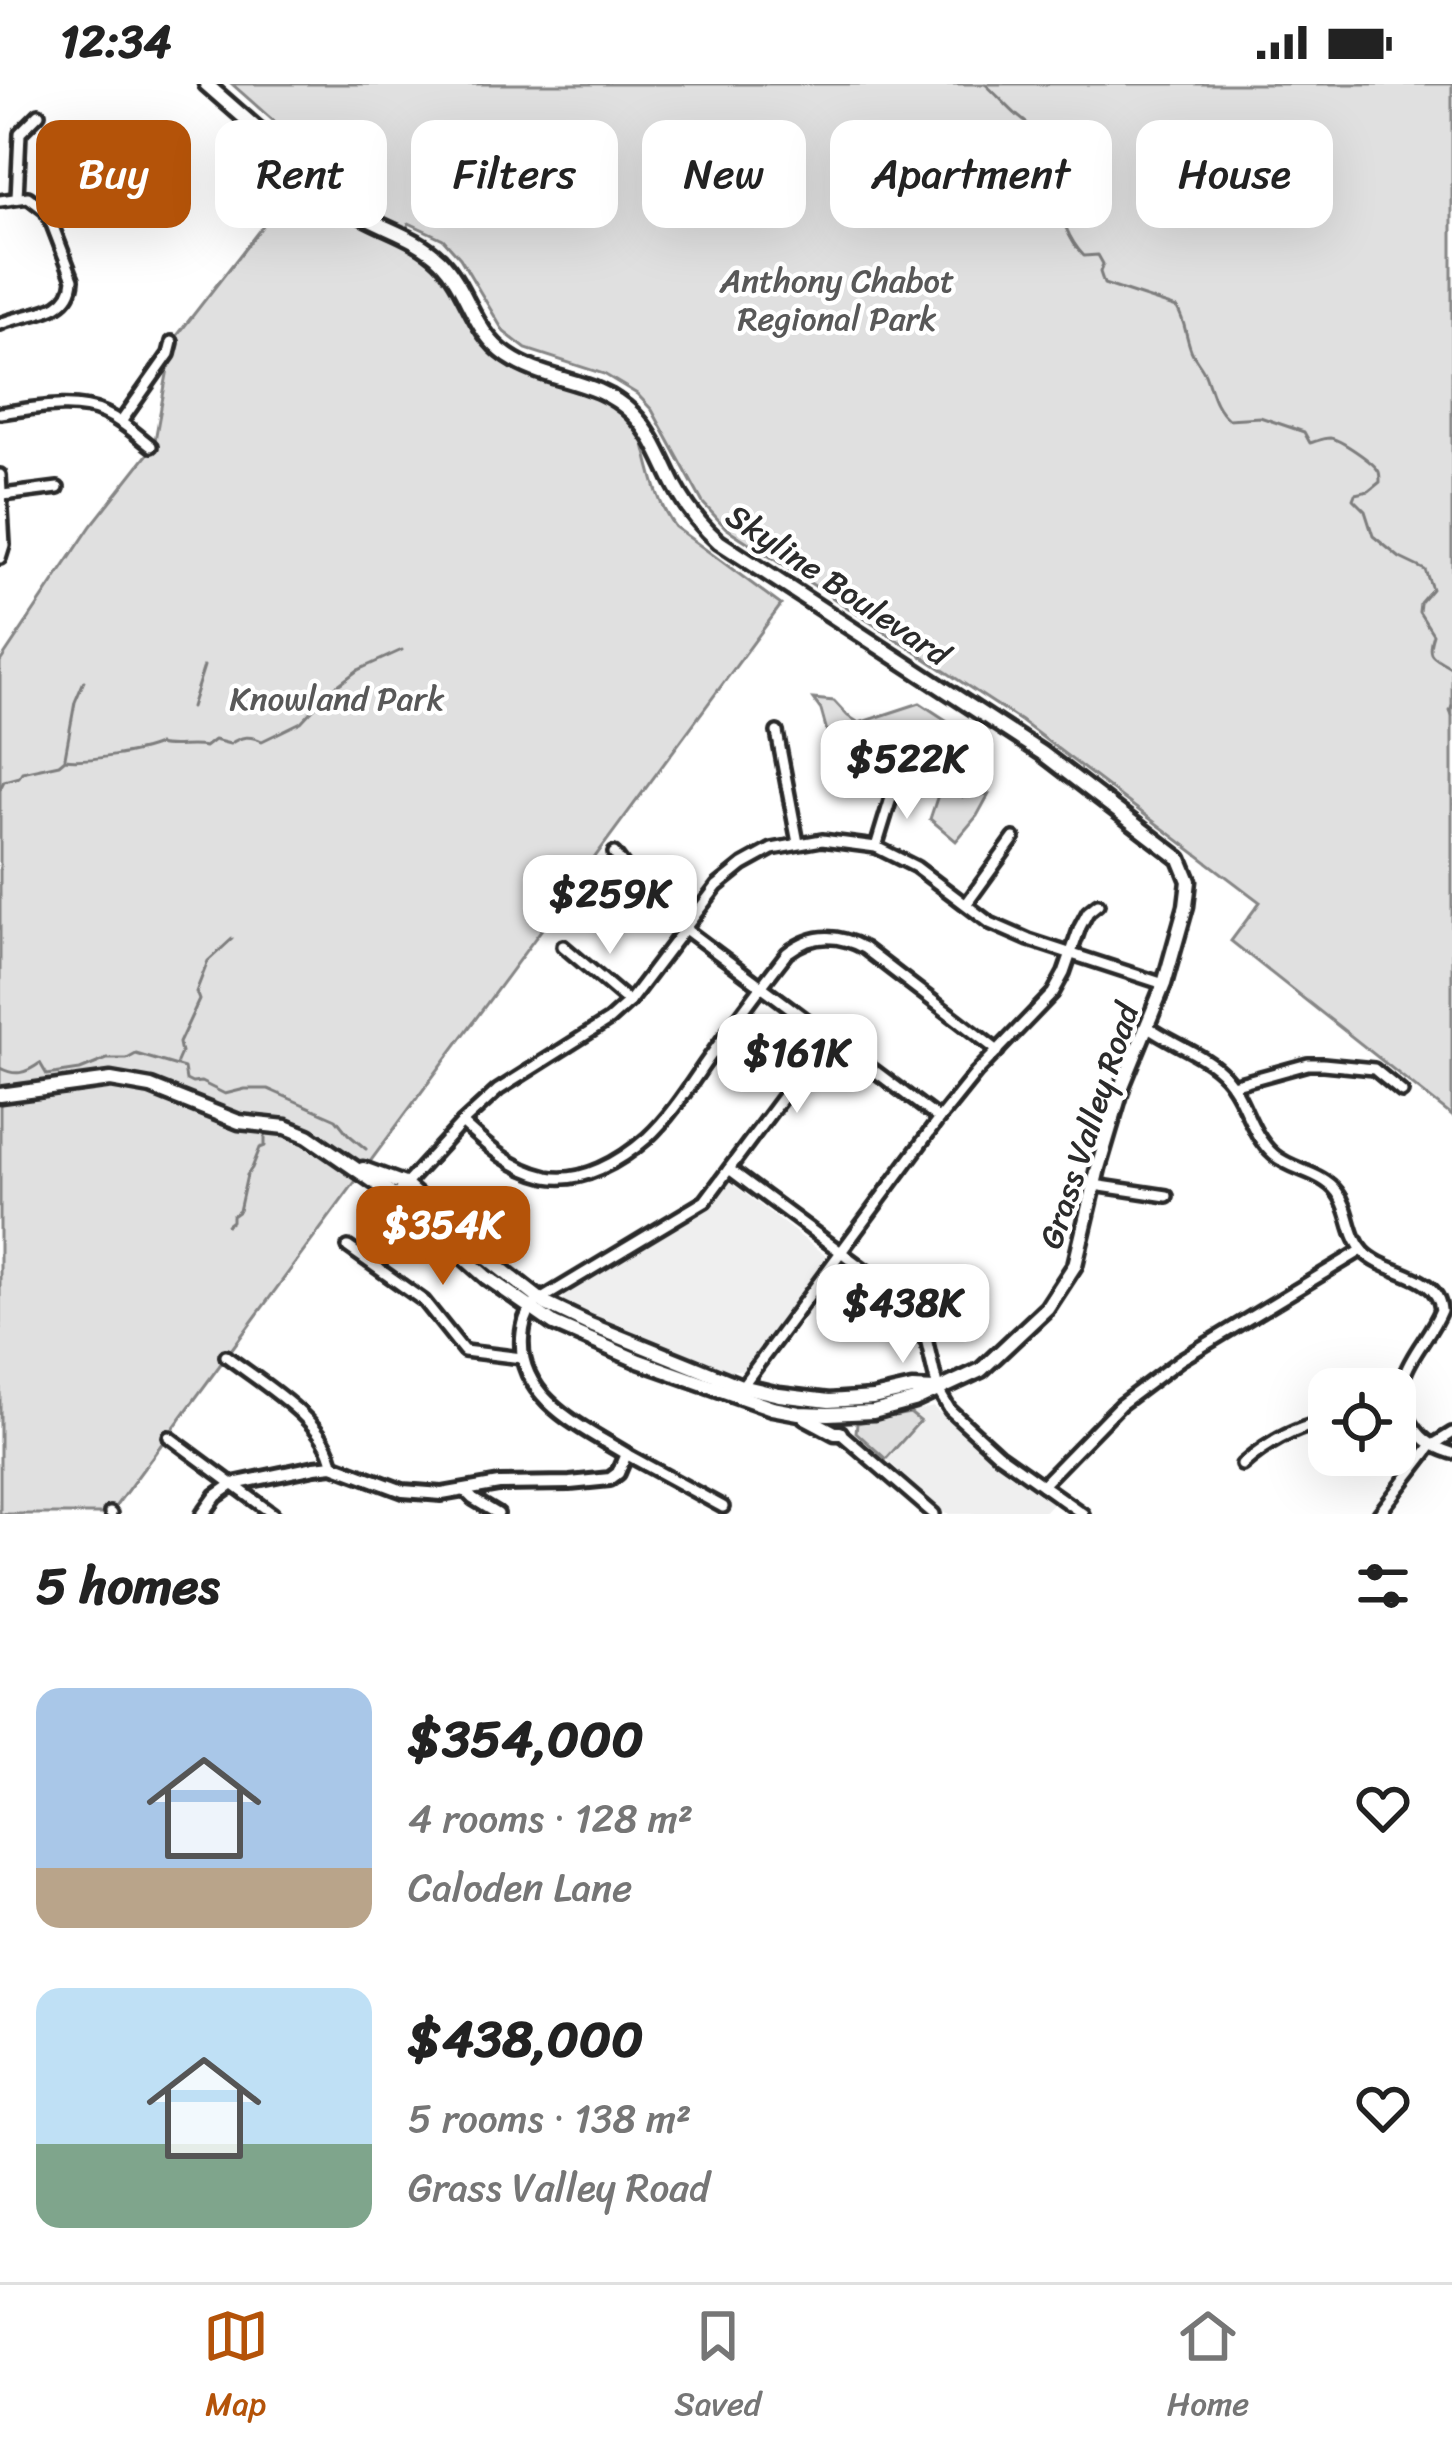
<!DOCTYPE html>
<html lang="en">
<head>
<meta charset="utf-8">
<style>
  body { margin:0; font-family:Sriracha,sans-serif; background:#f6f6f6; color:#222; height:100vh; display:flex; flex-direction:column; font-size:45px; white-space:nowrap }
  * { box-sizing:border-box; margin:0 }
  p { font-size:39px; color:#767676 }
  .icon { flex:none; width:66px; height:66px; fill:none; stroke:currentColor; stroke-width:2; stroke-linecap:round; stroke-linejoin:round }
  .map { position:relative; height:1430px; overflow:hidden }
  .sheet { display:flex; flex-direction:column; background:#fff; flex:1 }
  .sheet>* { flex:none }
  .hud { position:absolute; left:36px; top:36px; width:1380px; height:108px; display:flex; gap:24px }
  .buttons { position:absolute; left:1308px; top:1284px; display:grid; gap:24px }
  .buttons a { display:grid; place-items:center; width:108px; height:108px; border-radius:24px; background:#fff; box-shadow:0 12px 48px #0002; font-size:60px }
  .price { position:absolute; translate:-50% -102px; padding:0 27px; border-radius:24px; background:#fff; color:#222; font-size:39px; line-height:78px; filter:drop-shadow(0 3px 6px #0008) }
  .price::after { content:''; position:absolute; left:50%; top:72px; width:36px; height:27px; margin-left:-18px; background:inherit; clip-path:polygon(0 0,100% 0,50% 100%) }
  .price.active { background:#b45309; color:#fff }
  ul { padding:0; list-style:none }
  li { display:flex; align-items:center; gap:36px; height:300px; padding:0 36px }
  li span { display:grid; place-items:center; flex:none; width:336px; height:240px; border-radius:24px; color:#555 }
  li>.icon { margin-inline-start:auto }
  span .icon { width:144px; height:144px; fill:#fffc; stroke-width:1 }
  li b { font-size:51px }
  h2 { display:flex; justify-content:space-between; align-items:center; height:144px; padding:0 36px; font-size:51px }
  .chip { padding:0 42px; border-radius:24px; background:#fff; box-shadow:0 12px 48px #0002; font-size:42px; line-height:108px }
  .chip.active { background:#b45309; color:#fff }
  .status { display:flex; justify-content:space-between; align-items:center; height:84px; padding:0 60px; background:#fff; direction:ltr }
  .status svg { height:33px; fill:currentColor }
  .dock { display:flex; justify-content:space-around; align-items:center; height:168px; border-top:3px solid #e0e0e0; background:#fff; font-size:33px; color:#767676 }
  .dock a { display:grid; justify-items:center; gap:6px }
  .dock .active { color:#b45309 }
  .map>svg:first-child { display:block }
  .built { fill:#efefef }
  .green { fill:#e0e0e0; stroke:#868686; stroke-width:3 }
  .lines { fill:none; stroke-linecap:round; stroke-linejoin:round }
  .stream { stroke:#7e7e7e; stroke-width:3 }
  .minor-casing { stroke:#2b2b2b; stroke-width:18 }
  .tertiary-casing { stroke:#2b2b2b; stroke-width:20 }
  .secondary-casing { stroke:#2b2b2b; stroke-width:21 }
  .minor { stroke:#fff; stroke-width:9 }
  .tertiary { stroke:#fff; stroke-width:10 }
  .secondary { stroke:#fff; stroke-width:12 }
  .labels { text-anchor:middle; dominant-baseline:central; stroke-width:9; stroke-linejoin:round; paint-order:stroke }
  .park-label { font-size:33px; fill:#585858; stroke:#fff }
  .street-label { font-size:33px; fill:#2b2b2b; stroke:#fff }
</style>
</head>
<body>
<div class="status"><b>12:34</b><svg viewBox="0 0 49 12"><path d="M0 12V9h3v3zM5 12V6h3v6zM10 12V3h3v9zM15 12V0h3v12zM26 1h20v11H26zM47 4h2v5h-2z"/></svg></div>
<div class="map">
<svg width="1452" height="1430" viewBox="0 0 1452 1430">
  <rect width="100%" height="100%" fill="#fff"/>
  <filter id="ink" filterUnits="userSpaceOnUse"><feTurbulence type="fractalNoise" baseFrequency=".00833" numOctaves="2"/><feDisplacementMap in="SourceGraphic" scale="24" xChannelSelector="R" yChannelSelector="G"/><feConvolveMatrix kernelMatrix="1 2 1 2 8 2 1 2 1" color-interpolation-filters="sRGB"/></filter>
  <g filter="url(#ink)">
    <g class="built">
      <path d="M730,1098L826,1172L784,1234L743,1286H730L580,1227L563,1217L565,1208L705,1126Z"/>
      <path d="M933,1323L1008,1389L1053,1418L1042,1430H946L886,1375L920,1337L910,1329Z"/>
    </g>
    <g class="green">
      <path d="M232,0H1452V1032L1231,857L1260,818L1021,637L726,444L703,419L652,326L637,310L604,290L526,265L504,248L460,174L443,155L409,139L407,145L446,169L471,228L513,272L571,297L615,305L628,314C649,355 647,406 675,443L781,521L110,1430H0V578L91,442L154,362L173,257L282,117L295,91L375,129L373,121L348,103Z"/>
      <path d="M813,615L834,617L848,632L859,639L920,619L972,653L950,681L963,713L989,710L977,732L956,757L930,735L941,702C925,673 898,655 866,673L848,652L829,655L821,626Z"/>
      <path d="M910,1329L920,1337L886,1375L856,1348L857,1339Z"/>
    </g>
    <g class="lines">
      <g class="stream">
        <path d="M985,0C1002,15 1016,34 1037,46C1035,72 1033,95 1058,109C1059,131 1069,157 1084,172L1098,171L1103,180L1100,188L1104,200L1177,224C1185,237 1185,249 1190,263C1193,274 1201,280 1205,290C1212,308 1213,321 1228,335L1260,333L1304,348L1310,359C1317,357 1323,354 1330,354C1340,355 1375,379 1379,388C1380,391 1380,394 1380,398L1369,407L1355,410L1353,415L1365,427L1373,452L1400,474L1425,486L1432,505L1420,519L1419,528L1433,550C1425,575 1434,572 1452,584"/>
        <path d="M1452,622L1450,627L1452,632"/>
        <path d="M191,623L204,582"/>
        <path d="M65,673L75,618L84,597"/>
        <path d="M0,705L4,697L19,693L22,688L59,680L65,675C85,678 139,669 158,661C170,665 190,660 205,663L214,656L230,660C241,652 250,651 262,657L301,638L330,607L358,586L402,566"/>
        <path d="M177,978L181,969L179,959L199,916L196,908L208,877L232,855"/>
        <path d="M0,984C15,992 25,990 40,979L47,991L80,986L107,975H127L136,970L184,984L186,996L192,999L201,998L225,1010L245,1005H268L336,1035L348,1050L366,1065"/>
        <path d="M227,1141L232,1137V1132L239,1127L247,1091L252,1084L260,1064L265,1062V1051"/>
      </g>
      <g class="minor-casing">
        <g id="minor">
          <path d="M17,114L20,49L39,30"/>
          <path d="M0,117L28,113L45,126L50,135L73,195C71,232 26,228 0,240"/>
          <path d="M0,329C32,325 74,315 104,329C122,337 136,350 151,362"/>
          <path d="M121,338L169,270L172,258"/>
          <path d="M0,391L4,461L0,474"/>
          <path d="M3,411L58,404"/>
          <path d="M777,648L798,759"/>
          <path d="M876,763L895,701"/>
          <path d="M614,769L653,821L939,1035"/>
          <path d="M967,819L1014,754"/>
          <path d="M563,862L629,918"/>
          <path d="M1147,942C1172,960 1205,970 1225,992C1246,1015 1249,1049 1274,1071C1293,1087 1322,1088 1337,1108C1351,1126 1348,1151 1364,1168C1386,1191 1438,1189 1441,1226C1426,1263 1386,1290 1408,1333C1419,1354 1430,1362 1452,1369"/>
          <path d="M1232,1001L1308,980H1323L1374,985L1402,1008"/>
          <path d="M462,1039C487,1062 512,1085 547,1093C582,1100 621,1077 647,1054C669,1034 687,1006 704,981C731,943 758,906 787,869C811,850 837,849 864,864L998,967"/>
          <path d="M729,1085L876,1194"/>
          <path d="M1094,1101L1167,1112"/>
          <path d="M395,1112L462,1039L498,1006L609,936L629,918L717,802L743,781L772,765L822,756L876,763L916,783L990,839L1029,856L1164,900"/>
          <path d="M348,1163L424,1217L464,1267L522,1274"/>
          <path d="M540,1216L705,1117L828,952"/>
          <path d="M911,1221L925,1250L938,1306L950,1326L998,1370L1083,1430"/>
          <path d="M226,1272C260,1298 327,1337 333,1381"/>
          <path d="M740,1305L939,1035L976,989L1053,909L1064,889L1080,843L1088,828L1098,820"/>
          <path d="M839,1348L934,1430"/>
          <path d="M169,1353L273,1430"/>
          <path d="M626,1370L723,1423"/>
          <path d="M1242,1381C1267,1359 1296,1343 1329,1337"/>
          <path d="M1042,1401L1120,1321L1180,1276L1362,1166"/>
          <path d="M465,1407L473,1415L498,1430"/>
          <path d="M110,1429L111,1430"/>
          <path d="M1379,1430L1431,1362L1452,1349"/>
        </g>
      </g>
      <g class="tertiary-casing">
        <path id="tertiary" d="M203,1430L216,1412L233,1400L315,1383L333,1381L403,1407L442,1410L499,1400L570,1399L610,1395L618,1389L626,1370C582,1343 518,1315 522,1254C523,1240 526,1229 536,1219"/>
      </g>
      <g class="secondary-casing">
        <g id="secondary">
          <path d="M0,1011L111,996L151,1003L239,1038L286,1043L308,1052L395,1112L486,1193L554,1240L639,1277L772,1324L799,1329L828,1330L873,1328L914,1317L981,1286L1047,1224L1075,1181L1098,1084L1123,1000L1164,900L1186,822L1189,797L1180,775L1042,669L719,458C700,441 686,423 674,400C662,376 652,349 632,329C595,293 547,299 508,272C472,248 469,205 440,176C414,150 374,143 344,121L206,0"/>
          <path d="M363,1085L404,1100L487,1174L546,1220L588,1240L741,1302L779,1311L829,1317L873,1314L912,1305L937,1306"/>
          <path d="M805,1333L835,1349H840"/>
        </g>
      </g>
      <use href="#minor" class="minor"/>
      <use href="#tertiary" class="tertiary"/>
      <use href="#secondary" class="secondary"/>
    </g>
  </g>
  <g class="labels">
    <g class="park-label">
      <text x="837" y="197">Anthony Chabot<tspan x="837" dy="38">Regional Park</tspan></text>
      <text x="337" y="615">Knowland Park</text>
    </g>
    <g class="street-label">
      <text transform="translate(838 501) rotate(34)">Skyline Boulevard</text>
      <text transform="translate(1089 1042) rotate(-72)">Grass Valley Road</text>
    </g>
  </g>
</svg>
<div class="buttons">
<a><svg class="icon" aria-label="locate" viewBox="0 0 24 24"><circle cx="12" cy="12" r="6"/><path d="M12 2v4M12 18v4M2 12h4M18 12h4"/></svg></a>
</div>
<b class="price" style="left:907px;top:738px">$522K</b>
<b class="price" style="left:610px;top:873px">$259K</b>
<b class="price" style="left:797px;top:1032px">$161K</b>
<b class="price active" style="left:443px;top:1204px">$354K</b>
<b class="price" style="left:903px;top:1282px">$438K</b>
<div class="hud">
<a class="chip active">Buy</a>
<a class="chip">Rent</a>
<a class="chip">Filters</a>
<a class="chip">New</a>
<a class="chip">Apartment</a>
<a class="chip">House</a>
</div>
</div>
<section class="sheet">
<h2>5 homes<svg class="icon" aria-label="filters" viewBox="0 0 24 24"><path d="M4 7h16M4 17h16"/><circle cx="9" cy="7" r="2"/><circle cx="15" cy="17" r="2"/></svg></h2>
<ul>
<li><span style="background:linear-gradient(#a9c7e8 75%,#b9a48a 0)"><svg class="icon" aria-label="home" viewBox="0 0 24 24"><path d="M3 11l9-7 9 7M6 9v11h12V9"/></svg></span><div><b>$354,000</b><p>4 rooms · 128 m²</p><p>Caloden Lane</p></div><svg class="icon" aria-label="heart" viewBox="0 0 24 24"><path d="M12 20l-8-8c-3-5 5-10 8-4 3-6 11-1 8 4z"/></svg></li>
<li><span style="background:linear-gradient(#bfe0f5 65%,#7fa58c 0)"><svg class="icon" aria-label="home" viewBox="0 0 24 24"><path d="M3 11l9-7 9 7M6 9v11h12V9"/></svg></span><div><b>$438,000</b><p>5 rooms · 138 m²</p><p>Grass Valley Road</p></div><svg class="icon" aria-label="heart" viewBox="0 0 24 24"><path d="M12 20l-8-8c-3-5 5-10 8-4 3-6 11-1 8 4z"/></svg></li>
</ul>
</section>
<nav class="dock">
<a class="active"><svg class="icon" aria-label="map" viewBox="0 0 24 24"><path d="M3 6l6-2 6 2 6-2v14l-6 2-6-2-6 2zM9 4v14M15 6v14"/></svg>Map</a>
<a><svg class="icon" aria-label="saved" viewBox="0 0 24 24"><path d="M7 4h10v16l-5-4-5 4z"/></svg>Saved</a>
<a><svg class="icon" aria-label="home" viewBox="0 0 24 24"><path d="M3 11l9-7 9 7M6 9v11h12V9"/></svg>Home</a>
</nav>
</body>
</html>
